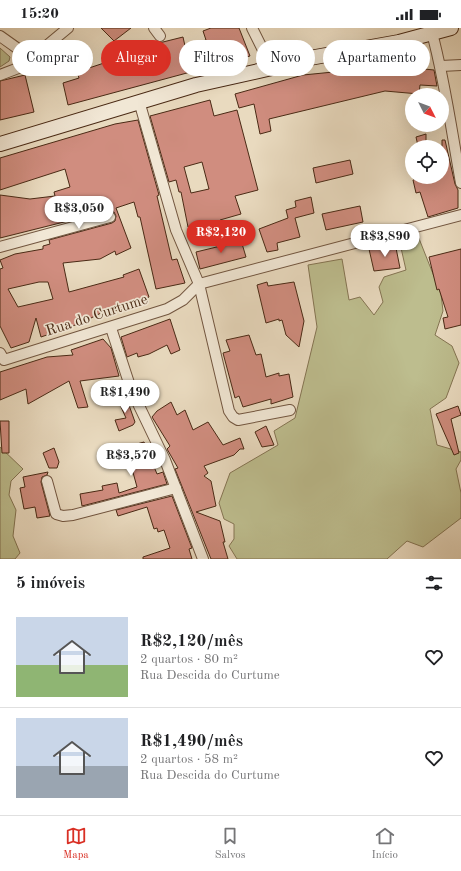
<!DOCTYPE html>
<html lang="pt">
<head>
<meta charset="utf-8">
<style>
  body { margin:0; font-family:"Old Standard TT",serif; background:#f6f6f6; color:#202124; height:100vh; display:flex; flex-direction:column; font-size:15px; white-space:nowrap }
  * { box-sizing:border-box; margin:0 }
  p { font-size:13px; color:#757577 }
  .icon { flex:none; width:22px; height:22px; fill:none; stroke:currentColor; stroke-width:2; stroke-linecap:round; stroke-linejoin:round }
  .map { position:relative; height:531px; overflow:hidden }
  .details { display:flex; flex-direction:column; background:#fff; flex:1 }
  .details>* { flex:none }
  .hud { position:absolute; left:12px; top:12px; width:437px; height:36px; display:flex; gap:8px }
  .needle { width:26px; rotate:132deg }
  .controls { position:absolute; left:405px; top:60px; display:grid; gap:8px }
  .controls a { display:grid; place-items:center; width:44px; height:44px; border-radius:50%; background:#fff; box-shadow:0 4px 16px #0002; font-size:20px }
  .price { position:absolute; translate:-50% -34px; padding:0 9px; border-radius:14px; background:#fff; color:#222; font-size:13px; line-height:26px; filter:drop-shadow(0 1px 2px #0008) }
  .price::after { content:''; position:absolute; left:50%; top:24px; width:12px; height:9px; margin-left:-6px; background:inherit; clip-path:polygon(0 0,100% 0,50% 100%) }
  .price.selected { background:#d93025; color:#fff }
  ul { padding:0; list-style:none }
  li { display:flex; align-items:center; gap:12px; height:100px; padding:0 16px }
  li+li { border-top:1px solid #e0e0e0 }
  li span { display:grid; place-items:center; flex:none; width:112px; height:80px; border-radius:0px; color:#555 }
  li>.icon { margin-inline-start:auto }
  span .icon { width:48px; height:48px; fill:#fffc; stroke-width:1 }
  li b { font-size:17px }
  h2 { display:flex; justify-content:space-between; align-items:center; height:48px; padding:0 16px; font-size:17px }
  .chip { padding:0 14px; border-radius:18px; background:#fff; box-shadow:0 4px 16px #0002; font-size:14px; line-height:36px }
  .chip.selected { background:#d93025; color:#fff }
  .status { display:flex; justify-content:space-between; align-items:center; height:28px; padding:0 20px; background:#fff; direction:ltr }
  .status svg { height:11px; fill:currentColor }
  .tab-bar { display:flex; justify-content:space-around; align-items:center; height:56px; border-top:1px solid #e0e0e0; background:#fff; font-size:11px; color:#757577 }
  .tab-bar a { display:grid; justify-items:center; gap:2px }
  .tab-bar .selected { color:#d93025 }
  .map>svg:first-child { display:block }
  .green { fill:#bdbd8e; stroke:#847452 }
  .building { fill:#d08d7f; stroke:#4a2a15; fill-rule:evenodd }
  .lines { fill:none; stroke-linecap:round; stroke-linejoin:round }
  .street-casing { stroke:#725640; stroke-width:12 }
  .secondary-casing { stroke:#4a2a15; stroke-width:16 }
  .street { stroke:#f1e7d5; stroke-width:10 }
  .secondary { stroke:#f1e7d5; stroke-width:14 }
  .labels { text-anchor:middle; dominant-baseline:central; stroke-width:3.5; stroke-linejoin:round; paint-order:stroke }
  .street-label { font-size:15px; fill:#4a2a15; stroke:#f1e7d5 }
</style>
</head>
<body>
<div class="status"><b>15:20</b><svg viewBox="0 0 49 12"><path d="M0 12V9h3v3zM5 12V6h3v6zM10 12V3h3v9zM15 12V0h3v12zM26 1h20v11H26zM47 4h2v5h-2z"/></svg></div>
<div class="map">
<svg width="461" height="531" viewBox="0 0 461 531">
  <rect width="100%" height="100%" fill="#e9dabf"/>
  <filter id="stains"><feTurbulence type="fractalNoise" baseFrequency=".005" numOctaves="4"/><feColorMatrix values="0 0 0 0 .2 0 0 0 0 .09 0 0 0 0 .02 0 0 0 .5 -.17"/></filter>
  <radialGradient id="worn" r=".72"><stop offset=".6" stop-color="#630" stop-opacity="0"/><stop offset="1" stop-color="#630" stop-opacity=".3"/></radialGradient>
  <g class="green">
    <path d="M0,20L10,29L9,33L0,39Z"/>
    <path d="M418,208L441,266L443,283L435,307L452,318L459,335L446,370L430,381L437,417L461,424V432L456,441L461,465V490L423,519L407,513L387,531H237L229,518L234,511V496L224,491L219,475L230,445L278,417L274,403L295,390L317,299L308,237L342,231L349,272L360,269L374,287L383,274L379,259L384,249L406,242L399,211Z"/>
    <path d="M0,419L23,441L11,453L9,467L16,482L13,508L20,525L15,531H0Z"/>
  </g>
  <g class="building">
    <path d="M101,0H131L114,13Z"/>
    <path d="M211,0H239L250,28L68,77L63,55L79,50L77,44L122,29L120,23L157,14L159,15L183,9L185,18L206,12L203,3Z"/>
    <path d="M394,38L434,42L437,58L420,57L419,66L385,63L269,91L271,103L260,106L254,76L239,80L235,66L303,47Z"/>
    <path d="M25,47L34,84L0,92V53Z"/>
    <path d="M210,72L214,88L237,82L258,162L235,168L241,186L220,192L221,197L195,204L193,197L188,199L181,164H179L176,152L169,154L150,88ZM202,134L209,161L191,165L184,139Z"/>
    <path d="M138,92L159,167L157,168L172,232L177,231L185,255L156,261L140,189H138L134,174L116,180L131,220L116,227L115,223L100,231L63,235L69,264L124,249L123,247L139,241L149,269L107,286L105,283L81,295L41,309L36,290L29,314L11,320L0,298V241L3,240L0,232L15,226L43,221V218L50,216L49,212L112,195L115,193L116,188L114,184L108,183L0,210V167L30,171L55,168L54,164L70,159L65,141L0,162V130L115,96ZM39,254H48L53,271L18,279L8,261Z"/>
    <path d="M426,106V116L418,118L416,109Z"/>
    <path d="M442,112H445L455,156L458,162V180L428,189L420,164L416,165L413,152L424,149H442Z"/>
    <path d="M350,132L353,146L316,155L313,140Z"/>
    <path d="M311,169L314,185L295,190L300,209L277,215L278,222L267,224L259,201L288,190L286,182L296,179L295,173Z"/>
    <path d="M360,178L363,194L326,202L322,186Z"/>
    <path d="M240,209L246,229L200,241L196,224L229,216L228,214Z"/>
    <path d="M395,215L400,240L374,243L369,221L383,219V218Z"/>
    <path d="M461,221V297L445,301L443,290L448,289L439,261L437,262L429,229Z"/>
    <path d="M267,254L268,258L294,254L304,293L299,319L286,307L282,292L279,293V291L266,295L257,257Z"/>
    <path d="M170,291L180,322L171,326L167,317L149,326L138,329L137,325L127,329L121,309Z"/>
    <path d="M249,307L256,327L261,326L266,349L279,345V348L289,346L293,369L271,376V371L243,379L239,368L235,370L223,325L230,323L226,312Z"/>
    <path d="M103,311L111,320L119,348L80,353L88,379L78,380L69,353L28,376L26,361L0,372V344L47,329L73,327L71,322Z"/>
    <path d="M125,366L135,394L133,397L119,403L115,392L126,390L116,368Z"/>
    <path d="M171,374L177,387L185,382L193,402L208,394L223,417L240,410L244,421H240L234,427L204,438L208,445L204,448L211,453L216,478L196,484L220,493L225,514H223L228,531H211L175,441L178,440L167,421L170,418L152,389L157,383Z"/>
    <path d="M458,378L461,387L451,391L459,425L454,427L436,386Z"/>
    <path d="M0,393H9V425H2Z"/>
    <path d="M266,398L274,417L262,419L255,404Z"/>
    <path d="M144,414L157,446L163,444L167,456L82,478L80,466L103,462L102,458L117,455L119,465L137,459L126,419Z"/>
    <path d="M54,420L59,434L57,440H49L43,425Z"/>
    <path d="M48,444L47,447L42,449L41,454L50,488L37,490L35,479L24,481L20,460L25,459L23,449Z"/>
    <path d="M172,468L192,520L189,521L192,531H143V529L170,520L164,502L158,504L157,500L154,501L147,479L118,488L116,482Z"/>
  </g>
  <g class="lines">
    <g class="street-casing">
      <g id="street">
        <path d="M154,0L160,8"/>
        <path d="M252,0L272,40"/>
        <path d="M432,5C445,53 452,106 461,155"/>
        <path d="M0,8L31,30"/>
        <path d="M441,38L461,37"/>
        <path d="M0,47L21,39L68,0"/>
        <path d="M139,73L176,202L199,256L229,383L233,389L238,392L290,382"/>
        <path d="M0,219L110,189"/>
        <path d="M111,300L131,361L165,432L203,531"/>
        <path d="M0,325L4,332L167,281L183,272L199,256L461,187"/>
        <path d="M47,453L56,486L63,488L73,487L176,460"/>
      </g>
    </g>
    <g class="secondary-casing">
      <path id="secondary" d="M0,116L196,57L272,40L293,33L399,14L451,0"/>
    </g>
    <use href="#street" class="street"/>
    <use href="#secondary" class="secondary"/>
  </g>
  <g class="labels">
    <g class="street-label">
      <text transform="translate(97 288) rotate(-18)">Rua do Curtume</text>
    </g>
  </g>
  <rect width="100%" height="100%" filter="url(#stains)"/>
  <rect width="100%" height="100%" fill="url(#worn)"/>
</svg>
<div class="controls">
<a><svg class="needle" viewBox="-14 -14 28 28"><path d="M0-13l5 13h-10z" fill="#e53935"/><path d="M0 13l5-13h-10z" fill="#757577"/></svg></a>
<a><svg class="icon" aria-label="locate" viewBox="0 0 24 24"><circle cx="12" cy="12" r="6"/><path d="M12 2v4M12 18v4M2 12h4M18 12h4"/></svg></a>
</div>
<b class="price" style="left:79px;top:202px">R$3,050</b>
<b class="price selected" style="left:221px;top:226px">R$2,120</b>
<b class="price" style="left:385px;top:230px">R$3,890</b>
<b class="price" style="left:125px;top:386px">R$1,490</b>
<b class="price" style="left:131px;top:449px">R$3,570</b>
<div class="hud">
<a class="chip">Comprar</a>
<a class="chip selected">Alugar</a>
<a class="chip">Filtros</a>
<a class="chip">Novo</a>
<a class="chip">Apartamento</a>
</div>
</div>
<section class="details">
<h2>5 imóveis<svg class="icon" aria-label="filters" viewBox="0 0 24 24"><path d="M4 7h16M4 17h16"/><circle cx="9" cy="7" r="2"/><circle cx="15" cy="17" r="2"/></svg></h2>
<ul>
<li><span style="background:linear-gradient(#c9d6e8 60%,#8fb573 0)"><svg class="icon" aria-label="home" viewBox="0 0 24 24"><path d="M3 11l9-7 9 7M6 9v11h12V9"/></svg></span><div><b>R$2,120/mês</b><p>2 quartos · 80 m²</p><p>Rua Descida do Curtume</p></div><svg class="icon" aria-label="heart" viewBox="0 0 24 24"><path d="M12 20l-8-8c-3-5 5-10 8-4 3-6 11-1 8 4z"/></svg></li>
<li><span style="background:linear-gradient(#c9d6e8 60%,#9aa5b1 0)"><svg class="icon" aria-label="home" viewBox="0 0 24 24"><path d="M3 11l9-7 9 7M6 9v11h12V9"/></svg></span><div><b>R$1,490/mês</b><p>2 quartos · 58 m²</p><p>Rua Descida do Curtume</p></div><svg class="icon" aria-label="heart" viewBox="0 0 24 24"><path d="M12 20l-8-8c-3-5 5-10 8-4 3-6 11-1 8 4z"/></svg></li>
</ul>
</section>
<nav class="tab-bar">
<a class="selected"><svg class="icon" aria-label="map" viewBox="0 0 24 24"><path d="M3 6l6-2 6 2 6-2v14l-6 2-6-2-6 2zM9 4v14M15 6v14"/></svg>Mapa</a>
<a><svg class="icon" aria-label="saved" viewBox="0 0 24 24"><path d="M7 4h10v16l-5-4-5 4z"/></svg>Salvos</a>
<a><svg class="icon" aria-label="home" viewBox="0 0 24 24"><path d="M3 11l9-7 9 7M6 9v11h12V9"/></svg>Início</a>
</nav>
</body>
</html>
